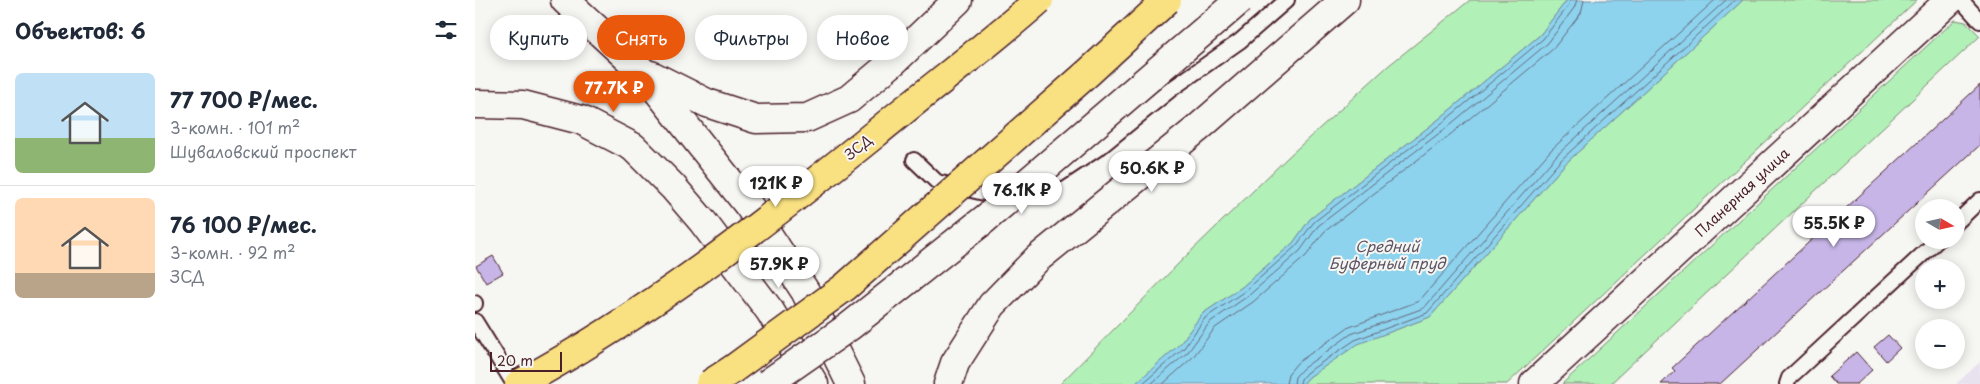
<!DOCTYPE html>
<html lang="ru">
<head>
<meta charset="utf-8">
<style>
  body { margin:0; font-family:"Playpen Sans",sans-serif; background:#f6f6f7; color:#1f2937; height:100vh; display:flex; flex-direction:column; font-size:19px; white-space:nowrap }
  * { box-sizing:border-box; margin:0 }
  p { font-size:16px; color:#747a83 }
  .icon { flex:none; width:28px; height:28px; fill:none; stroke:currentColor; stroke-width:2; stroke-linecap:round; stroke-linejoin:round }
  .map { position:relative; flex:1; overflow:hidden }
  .details { display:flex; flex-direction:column; background:#fff; width:475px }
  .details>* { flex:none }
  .banner { position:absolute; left:15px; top:15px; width:475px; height:45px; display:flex; gap:10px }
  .needle { width:32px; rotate:99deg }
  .buttons { position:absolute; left:1440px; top:199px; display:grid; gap:10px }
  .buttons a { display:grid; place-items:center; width:50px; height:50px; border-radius:50%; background:#fff; box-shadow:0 2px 12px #0003; font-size:25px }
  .scale { position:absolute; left:15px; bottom:12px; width:72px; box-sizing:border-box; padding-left:5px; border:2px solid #4a1f2b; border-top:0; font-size:14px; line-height:18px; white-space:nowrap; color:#4a1f2b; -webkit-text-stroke:4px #f6f6f2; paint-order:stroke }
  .price { position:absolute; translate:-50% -42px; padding:0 11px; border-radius:18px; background:#fff; color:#222; font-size:16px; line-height:32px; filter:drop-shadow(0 1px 2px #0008) }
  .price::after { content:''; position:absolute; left:50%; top:30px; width:15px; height:11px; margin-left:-8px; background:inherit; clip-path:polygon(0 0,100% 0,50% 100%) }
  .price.current { background:#ea580c; color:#fff }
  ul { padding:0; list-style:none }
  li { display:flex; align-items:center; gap:15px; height:125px; padding:0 15px }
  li+li { border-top:1px solid #e0e1e3 }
  li span { display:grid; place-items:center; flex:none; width:140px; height:100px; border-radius:8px; color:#555 }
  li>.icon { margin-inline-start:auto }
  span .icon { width:60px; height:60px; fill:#fffc; stroke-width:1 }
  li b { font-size:21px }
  h2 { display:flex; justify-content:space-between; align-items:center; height:60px; padding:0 15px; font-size:21px }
  .chip { padding:0 18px; border-radius:22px; background:#fff; box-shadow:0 2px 12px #0003; font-size:18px; line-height:45px }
  .chip.current { background:#ea580c; color:#fff }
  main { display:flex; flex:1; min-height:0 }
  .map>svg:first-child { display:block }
  .built { fill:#e8e2ee }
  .green { fill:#b1f0b7; stroke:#7e8871 }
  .water { fill:#8dd3ee; stroke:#728ba0 }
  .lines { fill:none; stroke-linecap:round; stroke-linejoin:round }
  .shore { stroke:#656779; stroke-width:1 }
  .building { fill:#c6b5e6; stroke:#4a1f2b }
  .lane-casing { stroke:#4a1f2b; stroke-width:18 }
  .street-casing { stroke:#4a1f2b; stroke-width:31 }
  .secondary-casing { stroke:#4a1f2b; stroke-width:31 }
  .lane { stroke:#f6f6f2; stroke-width:14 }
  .street { stroke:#f6f6f2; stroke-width:28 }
  .secondary { stroke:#f6f6f2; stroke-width:28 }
  .secondary-bridge-casing { stroke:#4a1f2b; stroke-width:31; stroke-linecap:butt }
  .highway-bridge-casing { stroke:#4a1f2b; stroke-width:31; stroke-linecap:butt }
  .secondary-bridge { stroke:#f6f6f2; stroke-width:28 }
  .highway-bridge { stroke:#f9e181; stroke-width:28 }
  .labels { text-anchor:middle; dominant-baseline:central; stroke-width:4; stroke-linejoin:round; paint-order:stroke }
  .street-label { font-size:14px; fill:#4a1f2b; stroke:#f6f6f2 }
  .water-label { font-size:15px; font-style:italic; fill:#5e5566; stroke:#f6f6f2 }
</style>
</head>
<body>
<main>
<section class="details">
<h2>Объектов: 6<svg class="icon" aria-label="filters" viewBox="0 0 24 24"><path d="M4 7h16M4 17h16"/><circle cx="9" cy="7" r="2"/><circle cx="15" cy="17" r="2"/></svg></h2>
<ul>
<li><span style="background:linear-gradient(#bfe0f5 65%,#8fb573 0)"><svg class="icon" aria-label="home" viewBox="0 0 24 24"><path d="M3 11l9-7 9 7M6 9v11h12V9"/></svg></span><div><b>77 700 ₽/мес.</b><p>3-комн. · 101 m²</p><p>Шуваловский проспект</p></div></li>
<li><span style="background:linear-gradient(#ffd9b3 75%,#b9a48a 0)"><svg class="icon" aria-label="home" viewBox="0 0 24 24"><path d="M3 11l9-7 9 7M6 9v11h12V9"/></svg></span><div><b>76 100 ₽/мес.</b><p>3-комн. · 92 m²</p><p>ЗСД</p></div></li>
</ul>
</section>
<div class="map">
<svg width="1505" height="384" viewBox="0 0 1505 384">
  <rect width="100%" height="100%" fill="#f6f6f2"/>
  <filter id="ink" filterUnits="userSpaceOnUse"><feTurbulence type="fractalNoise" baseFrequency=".02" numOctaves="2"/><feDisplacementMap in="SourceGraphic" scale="10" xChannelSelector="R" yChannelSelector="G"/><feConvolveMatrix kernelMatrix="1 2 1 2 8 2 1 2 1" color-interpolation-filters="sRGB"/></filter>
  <g filter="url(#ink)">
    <path class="built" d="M1505,362V384H1481Z"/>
    <g class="green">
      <path d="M995,0H1092L1065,35L964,119L835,219L818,243L767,287L727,314L705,344L660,384H585L707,260L813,157L913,66Z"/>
      <path d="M1268,0H1442L1032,384H828L834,377L882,344L955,317L1090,164Z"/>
      <path d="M1480,20L1491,22L1505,36L1135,384H1087Z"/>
    </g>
    <path class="water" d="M1092,0H1268L1090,164L955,317L883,344L834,377L828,384H660L705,344L727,314L767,287L818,243L835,219L964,119L1065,35Z"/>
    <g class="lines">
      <g class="shore">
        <path d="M667,384L709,348L730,318L770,291L821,246L839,222L967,123L1068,39L1094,5L1095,0"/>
        <path d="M676,384L713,352L735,322L773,296L825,251L843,226L971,128L1073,43L1099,8L1102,0"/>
        <path d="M688,384L718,357L740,328L778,302L831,256L849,232L976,134L1078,49L1106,13L1109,0"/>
        <path d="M811,384L813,374L822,363L872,328L944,301L1076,150L1240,0"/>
        <path d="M819,384L820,377L827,369L876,334L949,308L1081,156L1251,0"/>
        <path d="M825,384L826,379L831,373L880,340L952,313L1086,160L1260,0"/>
      </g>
    </g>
    <g class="building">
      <path d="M1505,85V145L1245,384H1186L1200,371L1197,368Z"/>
      <path d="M18,256L28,273L11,283L1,266Z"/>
      <path d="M1413,335L1425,348L1411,361L1399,347Z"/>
      <path d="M1381,352L1397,370L1382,384H1361L1354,376Z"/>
    </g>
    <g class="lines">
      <g class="lane-casing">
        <g id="lane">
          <path d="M1486,0L1505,21"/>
          <path d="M439,160L462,182L509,193L541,185"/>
          <path d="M564,180L583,175L625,147L695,90L765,41L812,0"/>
          <path d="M1481,223L1505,200"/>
          <path d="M0,304V303"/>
          <path d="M0,321L39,384"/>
          <path d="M1312,384L1314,378L1463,240"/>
        </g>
      </g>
      <g class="street-casing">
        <path id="street" d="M1059,384L1475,0"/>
      </g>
      <g class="secondary-casing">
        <g id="secondary">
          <path d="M90,0L167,71L274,206L330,291L376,384"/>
          <path d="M176,75L232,103L281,119L332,118L374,99L418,62L483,0"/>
          <path d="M0,104L48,105L106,120L158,147L198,187L228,222L295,311L339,384"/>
          <path d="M473,384L480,363L517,305L562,259L722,129L870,0"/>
        </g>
      </g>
      <use href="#lane" class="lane"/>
      <use href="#street" class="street"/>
      <use href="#secondary" class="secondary"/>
      <g class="secondary-bridge-casing">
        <path id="secondary-bridge" d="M292,384L375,326L510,219L765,0"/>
      </g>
      <g class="highway-bridge-casing">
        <g id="highway-bridge">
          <path d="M44,384C172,315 287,225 400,134C454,89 511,47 564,0"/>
          <path d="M235,384L258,369L370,287L614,72L692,0"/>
        </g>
      </g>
      <use href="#secondary-bridge" class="secondary-bridge"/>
      <use href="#highway-bridge" class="highway-bridge"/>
    </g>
  </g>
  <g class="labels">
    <g class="street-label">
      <text transform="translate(383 147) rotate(-39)">ЗСД</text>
      <text transform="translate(1267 192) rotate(-43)">Планерная улица</text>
    </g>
    <g class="water-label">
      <text x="912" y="245">Средний<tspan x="912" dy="17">Буферный пруд</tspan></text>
    </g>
  </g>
</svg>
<div class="buttons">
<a><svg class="needle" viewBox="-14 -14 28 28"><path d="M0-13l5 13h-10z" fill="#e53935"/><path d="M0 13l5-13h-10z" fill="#747a83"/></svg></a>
<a>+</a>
<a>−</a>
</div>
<div class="scale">20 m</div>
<b class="price current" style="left:139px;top:113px">77.7K ₽</b>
<b class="price" style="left:677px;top:193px">50.6K ₽</b>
<b class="price" style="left:301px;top:208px">121K ₽</b>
<b class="price" style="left:547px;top:215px">76.1K ₽</b>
<b class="price" style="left:1359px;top:248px">55.5K ₽</b>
<b class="price" style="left:304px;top:289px">57.9K ₽</b>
<div class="banner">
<a class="chip">Купить</a>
<a class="chip current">Снять</a>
<a class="chip">Фильтры</a>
<a class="chip">Новое</a>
</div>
</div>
</main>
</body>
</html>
